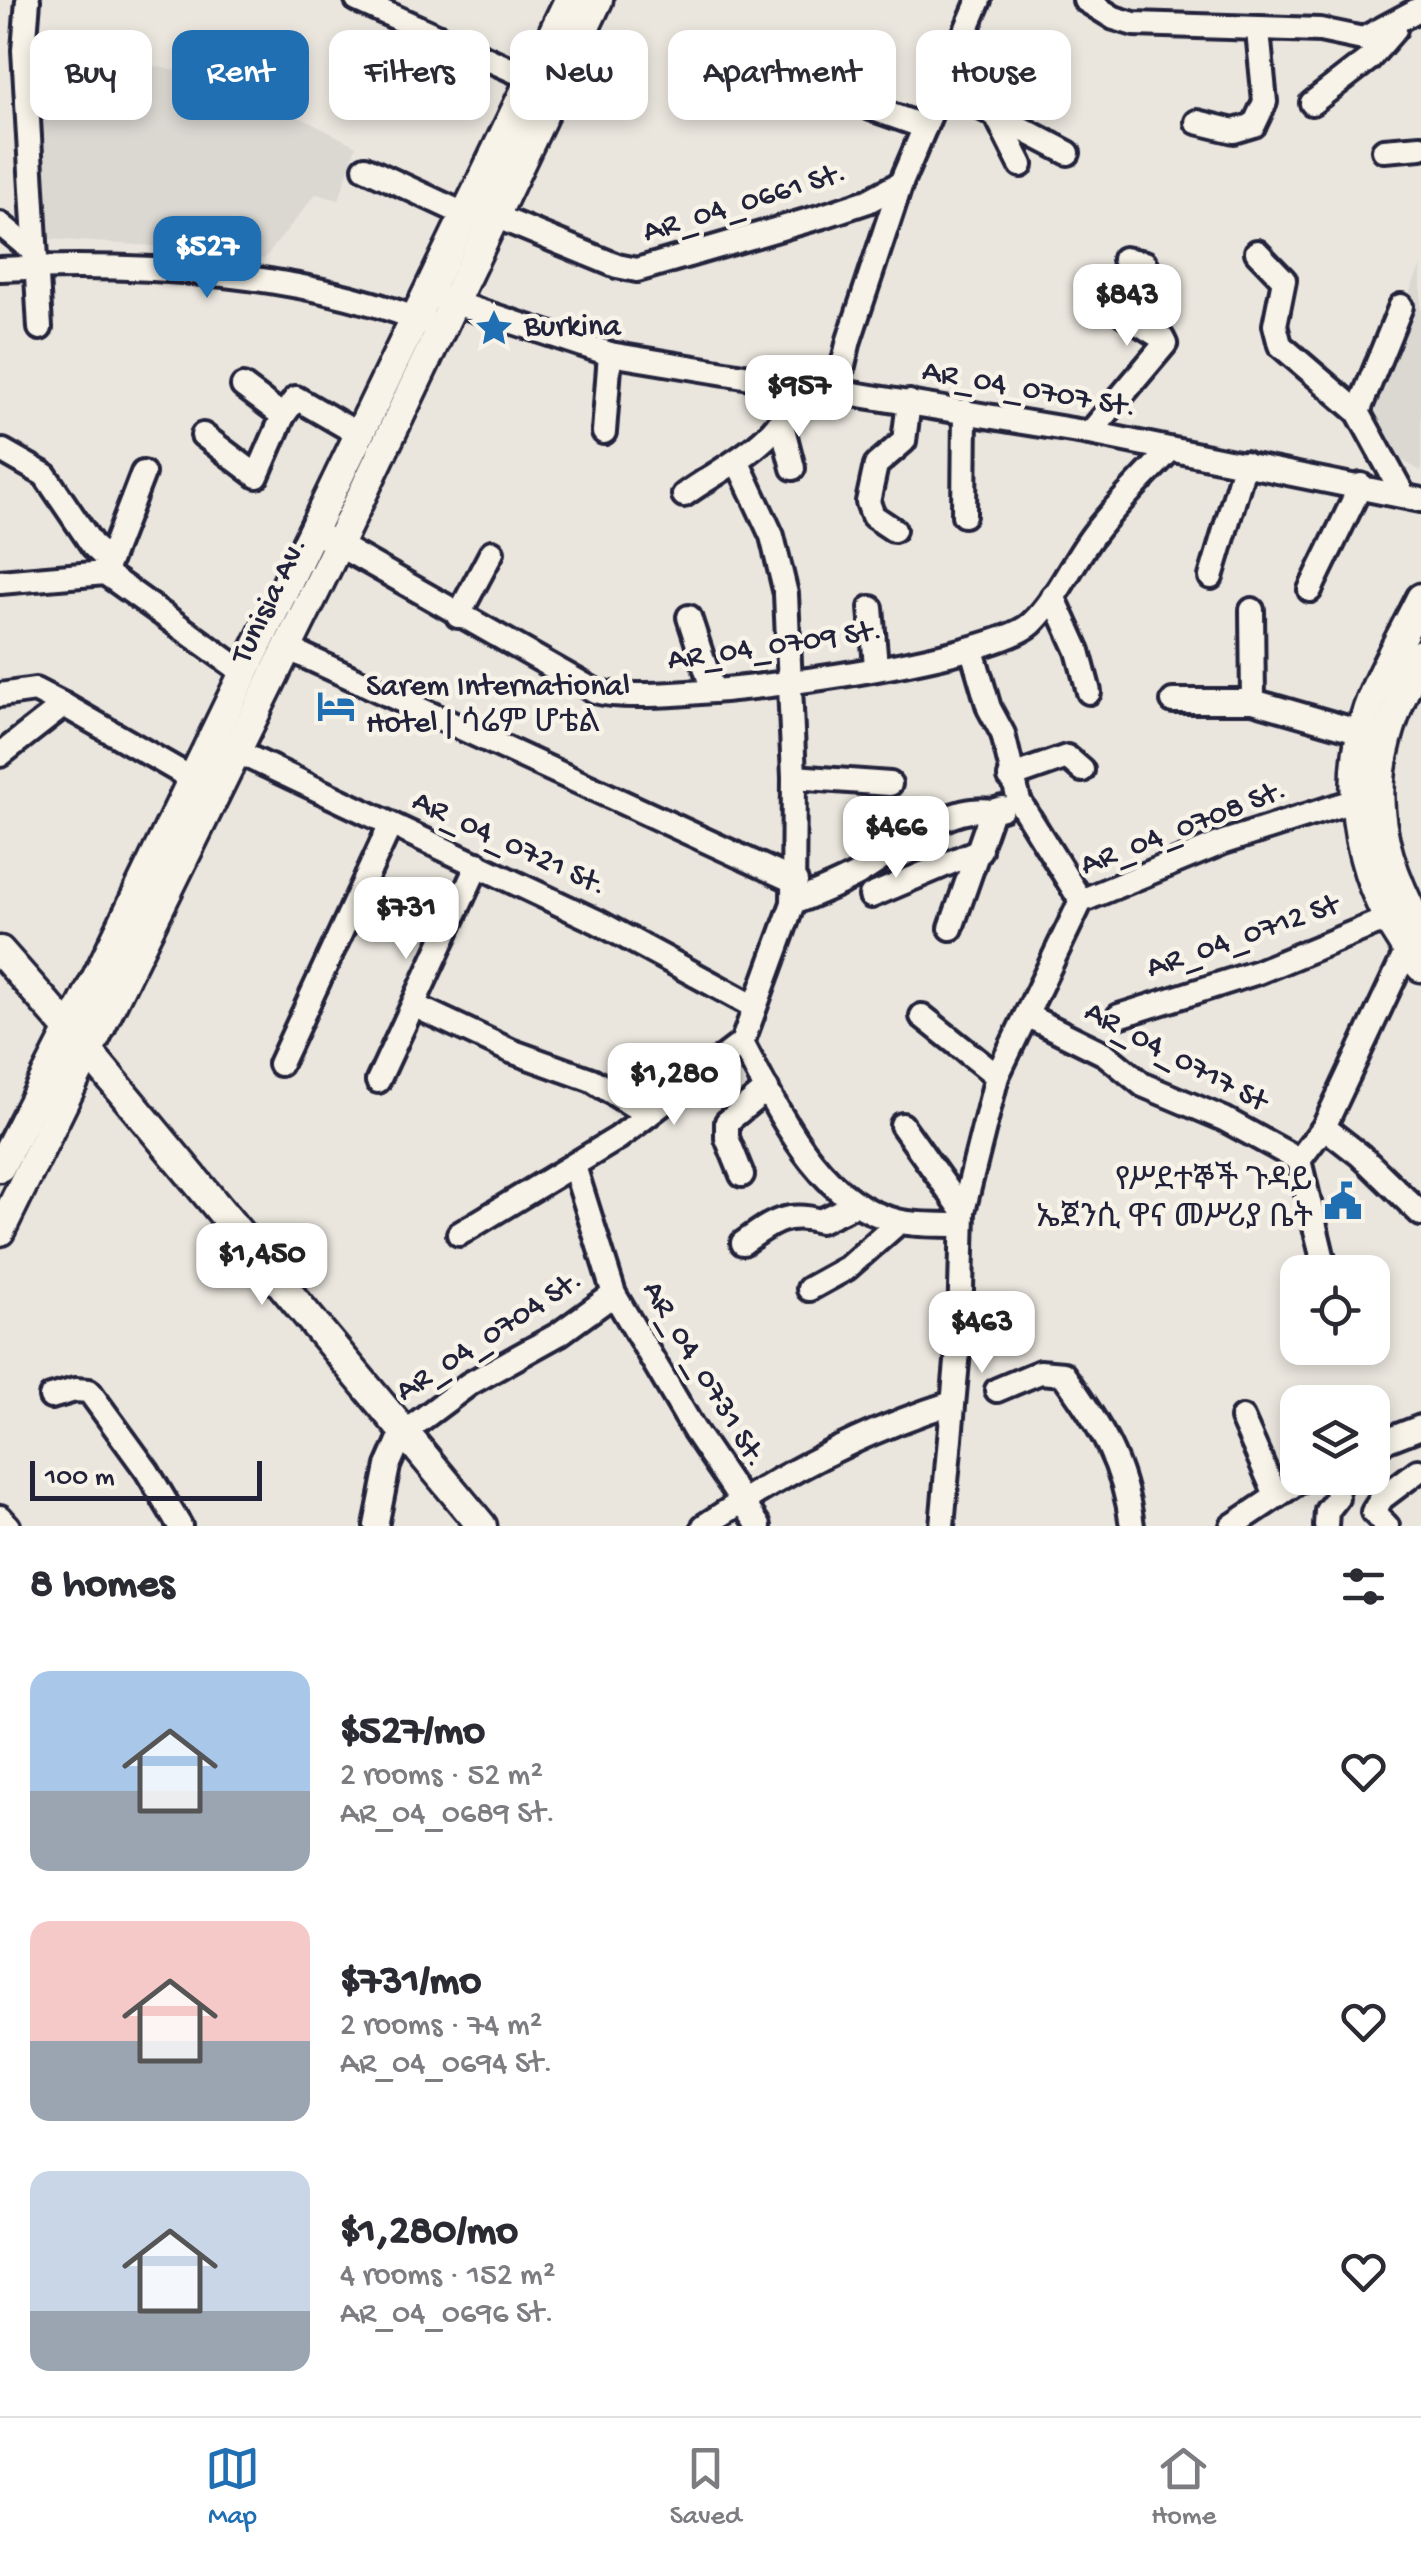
<!DOCTYPE html>
<html lang="en">
<head>
<meta charset="utf-8">
<style>
  body { margin:0; font-family:"Gochi Hand","Noto Sans Ethiopic",sans-serif; background:#f2f2f3; color:#2b2b33; height:100vh; display:flex; flex-direction:column; font-size:38px; white-space:nowrap }
  * { box-sizing:border-box; margin:0 }
  p { font-size:32px; color:#7c7c81 }
  .icon { flex:none; width:55px; height:55px; fill:none; stroke:currentColor; stroke-width:2; stroke-linecap:round; stroke-linejoin:round }
  .map { position:relative; height:1526px; overflow:hidden }
  .details { display:flex; flex-direction:column; background:#fff; flex:1 }
  .details>* { flex:none }
  .hud { position:absolute; left:30px; top:30px; width:1362px; height:90px; display:flex; gap:20px }
  .buttons { position:absolute; left:1280px; top:1255px; display:grid; gap:20px }
  .buttons a { display:grid; place-items:center; width:110px; height:110px; border-radius:20px; background:#fff; box-shadow:0 5px 15px #0003; font-size:50px }
  .scale { position:absolute; left:30px; bottom:25px; width:232px; box-sizing:border-box; padding-left:10px; border:5px solid #22223b; border-top:0; font-size:28px; line-height:35px; white-space:nowrap; color:#22223b; -webkit-text-stroke:8px #f7f3e8; paint-order:stroke }
  .price { position:absolute; translate:-50% -85px; padding:0 22px; border-radius:20px; background:#fff; color:#222; font-size:32px; line-height:65px; filter:drop-shadow(0 2px 5px #0008) }
  .price::after { content:''; position:absolute; left:50%; top:60px; width:30px; height:22px; margin-left:-15px; background:inherit; clip-path:polygon(0 0,100% 0,50% 100%) }
  .price.current { background:#1f6fb2; color:#fff }
  ul { padding:0; list-style:none }
  li { display:flex; align-items:center; gap:30px; height:250px; padding:0 30px }
  li span { display:grid; place-items:center; flex:none; width:280px; height:200px; border-radius:20px; color:#555 }
  li>.icon { margin-inline-start:auto }
  span .icon { width:120px; height:120px; fill:#fffc; stroke-width:1 }
  li b { font-size:42px }
  h2 { display:flex; justify-content:space-between; align-items:center; height:120px; padding:0 30px; font-size:42px }
  .tag { padding:0 35px; border-radius:20px; background:#fff; box-shadow:0 5px 15px #0003; font-size:35px; line-height:90px }
  .tag.current { background:#1f6fb2; color:#fff }
  .menu { display:flex; justify-content:space-around; align-items:center; height:140px; border-top:2px solid #e1e1e2; background:#fff; font-size:28px; color:#7c7c81 }
  .menu a { display:grid; justify-items:center; gap:5px }
  .menu .current { color:#1f6fb2 }
  .map>svg:first-child { display:block }
  .built { fill:#dbd8d2 }
  .lines { fill:none; stroke-linecap:round; stroke-linejoin:round }
  .minor-casing { stroke:#22223b; stroke-width:30 }
  .major-casing { stroke:#22223b; stroke-width:35 }
  .minor { stroke:#f7f3e8; stroke-width:22 }
  .major { stroke:#f7f3e8; stroke-width:28 }
  .labels { text-anchor:middle; dominant-baseline:central; stroke-width:9; stroke-linejoin:round; paint-order:stroke }
  .street-label { font-size:32px; fill:#22223b; stroke:#f7f3e8 }
  .poi-label { font-size:32px; fill:#22223b; stroke:#f7f3e8; text-anchor:start }
</style>
</head>
<body>
<div class="map">
<svg width="1421" height="1526" viewBox="0 0 1421 1526">
  <rect width="100%" height="100%" fill="#eae6de"/>
  <filter id="ink" filterUnits="userSpaceOnUse"><feTurbulence type="fractalNoise" baseFrequency=".01" numOctaves="2"/><feDisplacementMap in="SourceGraphic" scale="20" xChannelSelector="R" yChannelSelector="G"/><feConvolveMatrix kernelMatrix="1 2 1 2 8 2 1 2 1" color-interpolation-filters="sRGB"/></filter>
  <g filter="url(#ink)">
    <g class="built">
      <path d="M38,38L239,86L356,146L339,200L316,194L264,259L228,251L48,239Z"/>
      <path d="M1421,266V471L1347,429Z"/>
    </g>
    <g class="lines">
      <g class="minor-casing">
        <g id="minor">
          <path d="M28,0L24,50L40,328"/>
          <path d="M357,0L530,78"/>
          <path d="M1085,0L1114,18L1134,24L1320,30L1363,39L1421,8"/>
          <path d="M942,87L1068,153"/>
          <path d="M1312,103L1369,59L1395,29"/>
          <path d="M871,108L925,127"/>
          <path d="M1197,122L1234,131L1254,125L1265,102L1258,31"/>
          <path d="M1384,150L1421,147"/>
          <path d="M1021,165L995,113L1034,80L1054,87"/>
          <path d="M365,168L464,214"/>
          <path d="M495,216L617,266L637,270L823,216L868,201L901,183"/>
          <path d="M0,224L34,252"/>
          <path d="M1257,252L1284,280L1275,325L1280,345L1358,412L1404,496"/>
          <path d="M0,269C138,262 314,272 441,329"/>
          <path d="M437,297L610,354L1090,433L1421,500"/>
          <path d="M243,386L283,416"/>
          <path d="M837,391L849,340L901,183L979,0"/>
          <path d="M1358,412L1401,306"/>
          <path d="M781,421L793,468"/>
          <path d="M604,432L610,354"/>
          <path d="M1090,433L1165,344L1162,338L1122,313L1149,271L1145,263L1124,259"/>
          <path d="M203,435L257,476L283,416L296,398L360,435"/>
          <path d="M3,451L45,475L93,546L108,560"/>
          <path d="M684,495C723,466 789,440 794,385"/>
          <path d="M964,515L965,411"/>
          <path d="M312,530L595,691C651,709 992,662 1032,623C1057,599 1072,563 1093,535C1115,505 1144,478 1169,451"/>
          <path d="M894,530L873,516L868,502L876,465L904,441L909,402"/>
          <path d="M106,569L143,473"/>
          <path d="M1211,577L1245,463"/>
          <path d="M0,582L105,573L243,672"/>
          <path d="M1310,590L1361,485"/>
          <path d="M1053,596L1078,651L1089,692"/>
          <path d="M871,608L876,666"/>
          <path d="M1252,610L1253,701"/>
          <path d="M458,616L492,552"/>
          <path d="M689,617L713,691"/>
          <path d="M287,648L796,882"/>
          <path d="M972,650L989,708L1003,734L1019,801L1081,901"/>
          <path d="M0,695L35,690L64,705"/>
          <path d="M1173,701H1253L1361,732"/>
          <path d="M223,745L598,922L753,1006"/>
          <path d="M0,755L64,705L191,778"/>
          <path d="M794,777L890,784"/>
          <path d="M1010,777L1067,757L1082,770"/>
          <path d="M871,896L980,850"/>
          <path d="M793,903C815,894 838,885 858,874C898,852 943,803 992,811"/>
          <path d="M951,928L992,811L1002,808"/>
          <path d="M415,1006L511,1051L592,1080L648,1115"/>
          <path d="M922,1016L997,1076"/>
          <path d="M1028,1016L1105,1054L1143,1085L1224,1119L1299,1160L1324,1127L1407,950"/>
          <path d="M1119,1016L1258,972L1387,919"/>
          <path d="M742,1043C777,1108 818,1203 897,1221C916,1226 939,1224 959,1225"/>
          <path d="M280,1064L390,826"/>
          <path d="M378,1081L478,864"/>
          <path d="M902,1125L963,1211"/>
          <path d="M1324,1127L1360,1155L1421,1214"/>
          <path d="M1299,1160L1326,1272"/>
          <path d="M574,1166L614,1294L694,1430L759,1526"/>
          <path d="M742,1175L727,1138V1122L767,1089"/>
          <path d="M459,1234L618,1138L742,1043L793,903L794,777L786,594L772,536L738,463"/>
          <path d="M743,1243C771,1223 786,1211 820,1221L856,1204"/>
          <path d="M809,1289L847,1268L899,1222"/>
          <path d="M997,1390L1040,1372L1063,1374C1100,1425 1124,1462 1132,1526"/>
          <path d="M51,1397L75,1390L89,1391L147,1471L180,1526"/>
          <path d="M1242,1418L1275,1493"/>
          <path d="M1372,1446L1421,1427"/>
          <path d="M0,1517L8,1526"/>
          <path d="M376,1526L388,1466L402,1434L469,1384L559,1334L614,1294"/>
          <path d="M704,1526C782,1474 863,1431 952,1403"/>
          <path d="M942,1526L960,1329L963,1211L997,1076L1081,901L1224,842L1356,800"/>
          <path d="M1232,1526L1304,1478"/>
          <path d="M1326,1526L1327,1511L1337,1498L1335,1478"/>
          <path d="M1387,1526L1373,1512L1382,1498L1418,1471"/>
        </g>
      </g>
      <g class="major-casing">
        <g id="major">
          <path d="M1421,598C1400,641 1371,686 1361,733C1344,815 1367,903 1421,967"/>
          <path d="M1421,654C1368,763 1363,822 1421,930"/>
          <path d="M0,951L88,1051L482,1526"/>
          <path d="M0,1167L97,977L569,0"/>
          <path d="M0,1231L338,545L598,0"/>
        </g>
      </g>
      <use href="#minor" class="minor"/>
      <use href="#major" class="major"/>
    </g>
  </g>
  <defs>
    <g id="sight-bare" transform="scale(3)"><path d="M0-6L1.8-2.2L6-1.7L2.9 1.2L3.7 5.4L0 3.3L-3.7 5.4L-2.9 1.2L-6-1.7L-1.8-2.2Z" fill="#1f6fb2" stroke="#f7f3e8" stroke-width="2.5" paint-order="stroke"/></g>
    <g id="hotel-bare" transform="scale(3)"><path d="M-6-4.5h1.5V1H6V5H4.5V3h-9V5H-6ZM-4 0a1.8 1.8 0 1 1 3.6 0ZM.5 0V-2.5h3Q6-2.5 6 0Z" fill="#1f6fb2" stroke="#f7f3e8" stroke-width="2.5" paint-order="stroke"/></g>
    <g id="civic-bare" transform="scale(3)"><path d="M-.6-6.5H3V-4.5H.6V-3L4-1V1h2V6H-6V1h2V-1L-.6-3ZM-1.2 2.5V6h2.4V2.5Z" fill="#1f6fb2" stroke="#f7f3e8" stroke-width="2.5" paint-order="stroke"/></g>
  </defs>
  <g fill-rule="evenodd">
    <use href="#sight-bare" x="494" y="328"/>
    <use href="#hotel-bare" x="336" y="706"/>
    <use href="#civic-bare" x="1343" y="1201"/>
  </g>
  <g class="labels">
    <g class="street-label">
      <text transform="translate(745 204) rotate(-17)">AR_04_0661 St.</text>
      <text transform="translate(1029 391) rotate(10)">AR_04_0707 St.</text>
      <text transform="translate(271 601) rotate(-64)">Tunisia Av.</text>
      <text transform="translate(775 647) rotate(-8)">AR_04_0709 St.</text>
      <text transform="translate(1184 829) rotate(-21)">AR_04_0708 St.</text>
      <text transform="translate(509 845) rotate(25)">AR_04_0721 St.</text>
      <text transform="translate(1243 938) rotate(-19)">AR_04_0712 St</text>
      <text transform="translate(1175 1058) rotate(28)">AR_04_0717 St</text>
      <text transform="translate(490 1337) rotate(-33)">AR_04_0704 St.</text>
      <text transform="translate(703 1375) rotate(59)">AR_04_0731 St.</text>
    </g>
    <g class="poi-label">
      <text x="524" y="328">Burkina</text>
      <text x="366" y="688">Sarem International<tspan x="366" dy="37">Hotel | ሳሬም ሆቴል</tspan></text>
      <text x="1313" y="1183" text-anchor="end">የሥደተኞች ጉዳይ<tspan x="1313" dy="37">ኤጀንሲ ዋና መሥሪያ ቤት</tspan></text>
    </g>
  </g>
</svg>
<div class="buttons">
<a><svg class="icon" aria-label="locate" viewBox="0 0 24 24"><circle cx="12" cy="12" r="6"/><path d="M12 2v4M12 18v4M2 12h4M18 12h4"/></svg></a>
<a><svg class="icon" aria-label="layers" viewBox="0 0 24 24"><path d="M12 4l9 5-9 5-9-5zM3 14l9 5 9-5"/></svg></a>
</div>
<div class="scale">100 m</div>
<b class="price current" style="left:207px;top:301px">$527</b>
<b class="price" style="left:1127px;top:349px">$843</b>
<b class="price" style="left:799px;top:440px">$957</b>
<b class="price" style="left:896px;top:881px">$466</b>
<b class="price" style="left:406px;top:962px">$731</b>
<b class="price" style="left:674px;top:1128px">$1,280</b>
<b class="price" style="left:262px;top:1308px">$1,450</b>
<b class="price" style="left:982px;top:1376px">$463</b>
<div class="hud">
<a class="tag">Buy</a>
<a class="tag current">Rent</a>
<a class="tag">Filters</a>
<a class="tag">New</a>
<a class="tag">Apartment</a>
<a class="tag">House</a>
</div>
</div>
<section class="details">
<h2>8 homes<svg class="icon" aria-label="filters" viewBox="0 0 24 24"><path d="M4 7h16M4 17h16"/><circle cx="9" cy="7" r="2"/><circle cx="15" cy="17" r="2"/></svg></h2>
<ul>
<li><span style="background:linear-gradient(#a9c7e8 60%,#9aa5b1 0)"><svg class="icon" aria-label="home" viewBox="0 0 24 24"><path d="M3 11l9-7 9 7M6 9v11h12V9"/></svg></span><div><b>$527/mo</b><p>2 rooms · 52 m²</p><p>AR_04_0689 St.</p></div><svg class="icon" aria-label="heart" viewBox="0 0 24 24"><path d="M12 20l-8-8c-3-5 5-10 8-4 3-6 11-1 8 4z"/></svg></li>
<li><span style="background:linear-gradient(#f6c9c9 60%,#9aa5b1 0)"><svg class="icon" aria-label="home" viewBox="0 0 24 24"><path d="M3 11l9-7 9 7M6 9v11h12V9"/></svg></span><div><b>$731/mo</b><p>2 rooms · 74 m²</p><p>AR_04_0694 St.</p></div><svg class="icon" aria-label="heart" viewBox="0 0 24 24"><path d="M12 20l-8-8c-3-5 5-10 8-4 3-6 11-1 8 4z"/></svg></li>
<li><span style="background:linear-gradient(#c9d6e8 70%,#9aa5b1 0)"><svg class="icon" aria-label="home" viewBox="0 0 24 24"><path d="M3 11l9-7 9 7M6 9v11h12V9"/></svg></span><div><b>$1,280/mo</b><p>4 rooms · 152 m²</p><p>AR_04_0696 St.</p></div><svg class="icon" aria-label="heart" viewBox="0 0 24 24"><path d="M12 20l-8-8c-3-5 5-10 8-4 3-6 11-1 8 4z"/></svg></li>
</ul>
</section>
<nav class="menu">
<a class="current"><svg class="icon" aria-label="map" viewBox="0 0 24 24"><path d="M3 6l6-2 6 2 6-2v14l-6 2-6-2-6 2zM9 4v14M15 6v14"/></svg>Map</a>
<a><svg class="icon" aria-label="saved" viewBox="0 0 24 24"><path d="M7 4h10v16l-5-4-5 4z"/></svg>Saved</a>
<a><svg class="icon" aria-label="home" viewBox="0 0 24 24"><path d="M3 11l9-7 9 7M6 9v11h12V9"/></svg>Home</a>
</nav>
</body>
</html>
